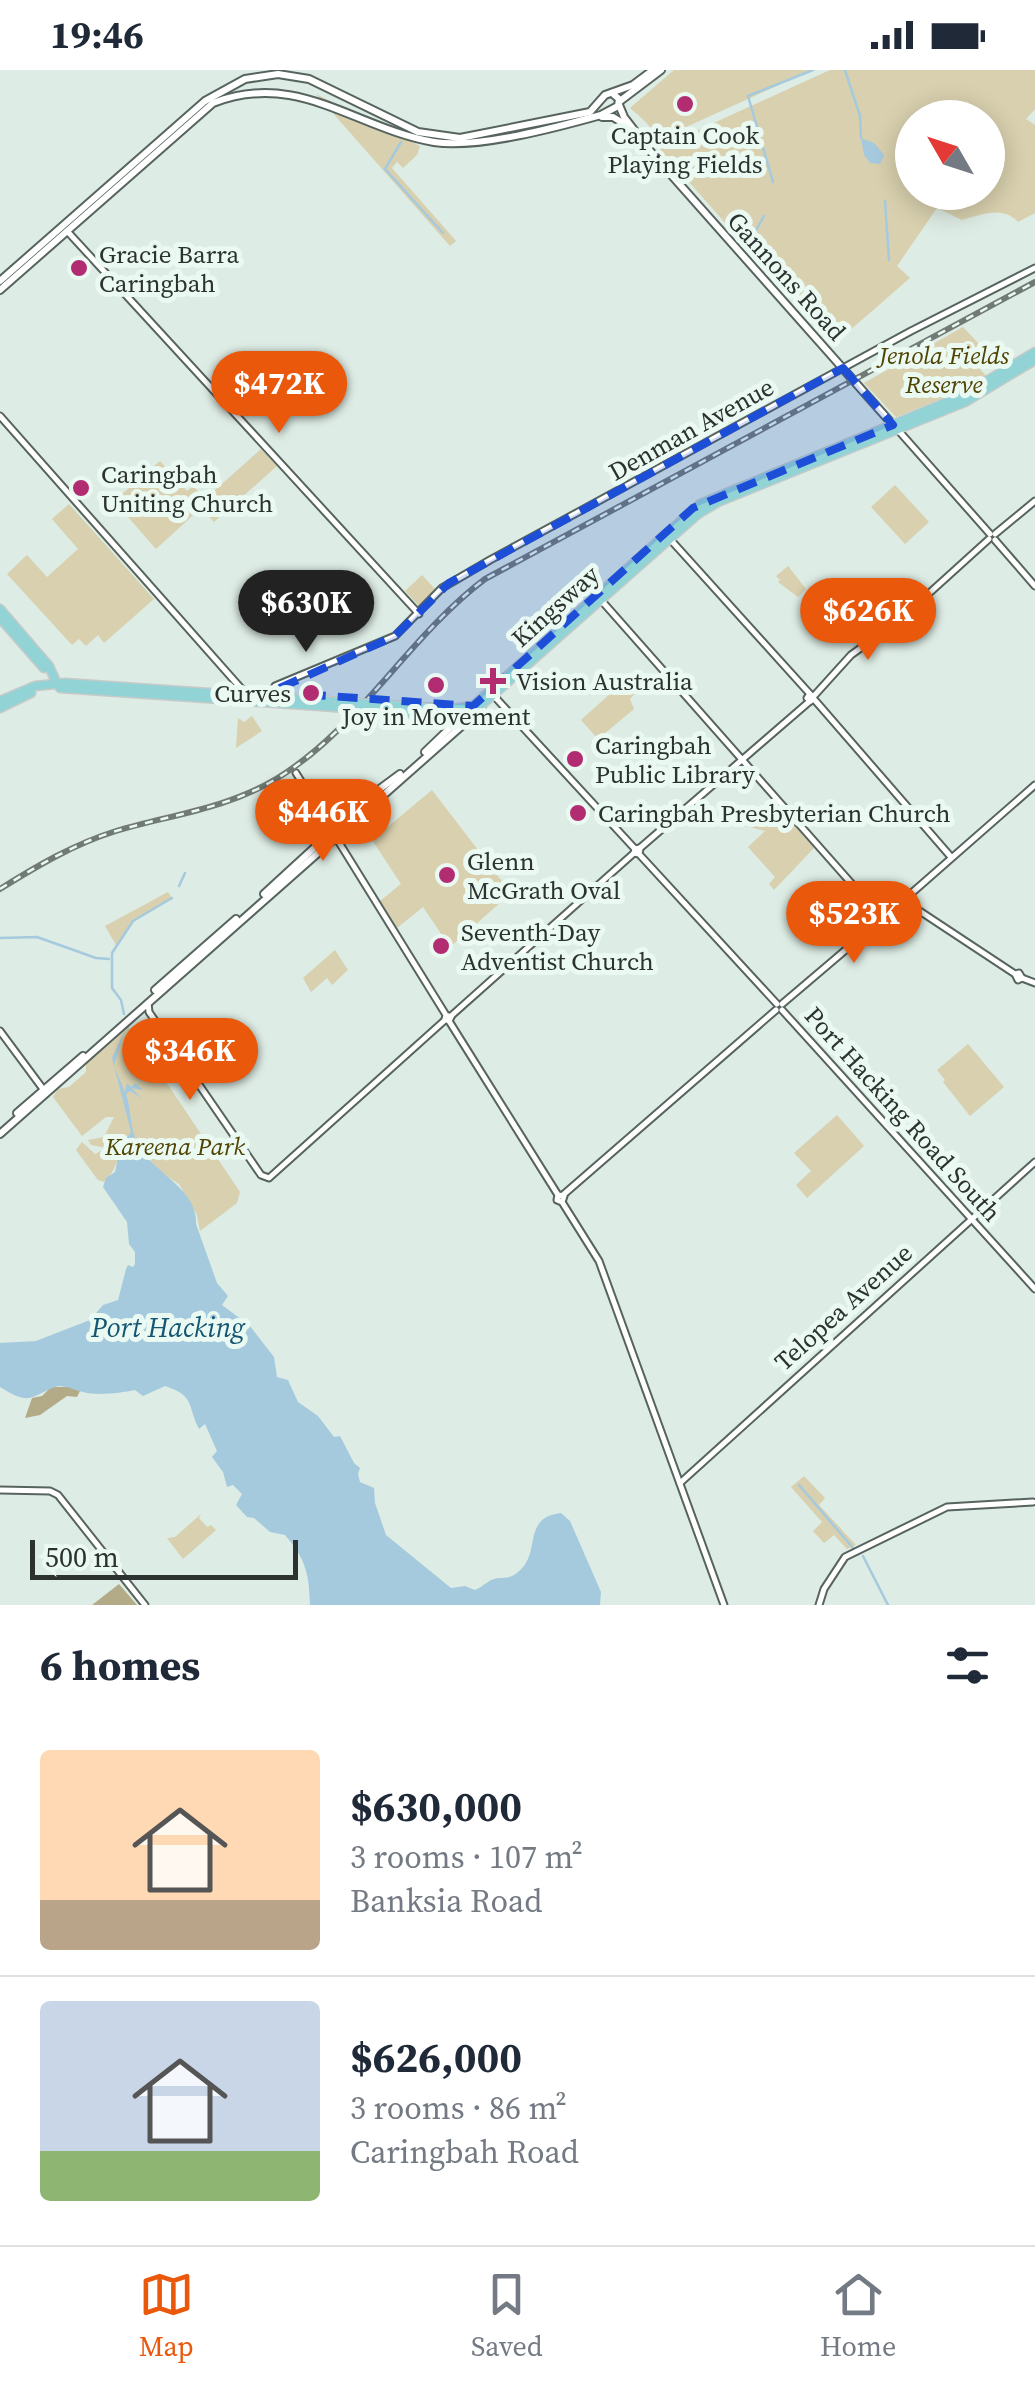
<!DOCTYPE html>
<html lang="en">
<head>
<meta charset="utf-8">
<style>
  body { margin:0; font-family:"Source Serif 4",serif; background:#f2f2f3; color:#1f2937; height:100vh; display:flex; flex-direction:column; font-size:38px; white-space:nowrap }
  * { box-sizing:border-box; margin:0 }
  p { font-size:32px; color:#747a83 }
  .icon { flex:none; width:55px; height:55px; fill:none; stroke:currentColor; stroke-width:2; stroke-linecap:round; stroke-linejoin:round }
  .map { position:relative; height:1535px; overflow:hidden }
  .details { display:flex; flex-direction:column; background:#fff; flex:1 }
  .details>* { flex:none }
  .needle { width:65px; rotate:309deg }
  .controls { position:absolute; left:895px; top:30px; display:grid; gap:20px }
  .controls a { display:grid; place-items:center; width:110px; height:110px; border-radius:50%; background:#fff; box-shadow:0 5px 25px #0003; font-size:50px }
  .scale { position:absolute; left:30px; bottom:25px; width:268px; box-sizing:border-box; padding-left:10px; border:5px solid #2c322f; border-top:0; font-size:28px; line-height:35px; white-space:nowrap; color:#2c322f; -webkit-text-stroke:8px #eaf9f2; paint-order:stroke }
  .price { position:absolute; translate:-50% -85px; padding:0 22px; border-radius:35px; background:#ea580c; color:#fff; font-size:32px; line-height:65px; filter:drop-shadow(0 2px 5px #0008) }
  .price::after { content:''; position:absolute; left:50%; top:60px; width:30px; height:22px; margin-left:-15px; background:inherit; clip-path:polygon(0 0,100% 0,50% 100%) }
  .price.selected { background:#222; color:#fff }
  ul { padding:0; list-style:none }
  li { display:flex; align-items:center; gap:30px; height:250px; padding:0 40px }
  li+li { border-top:2px solid #e0e1e3 }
  li span { display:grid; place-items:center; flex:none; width:280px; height:200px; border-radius:10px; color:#555 }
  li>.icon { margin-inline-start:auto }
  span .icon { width:120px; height:120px; fill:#fffc; stroke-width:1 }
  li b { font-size:42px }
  h2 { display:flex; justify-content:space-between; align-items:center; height:120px; padding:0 40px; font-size:42px }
  .status { display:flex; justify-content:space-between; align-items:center; height:70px; padding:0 50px; background:#fff; direction:ltr }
  .status svg { height:28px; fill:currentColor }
  .menu { display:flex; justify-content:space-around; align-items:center; height:140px; border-top:2px solid #e0e1e3; background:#fff; font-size:28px; color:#747a83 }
  .menu a { display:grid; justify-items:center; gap:5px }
  .menu .selected { color:#ea580c }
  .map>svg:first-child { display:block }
  .green { fill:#d8d0ae; fill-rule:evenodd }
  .forest { fill:#b3ab88 }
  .water { fill:#a5cade }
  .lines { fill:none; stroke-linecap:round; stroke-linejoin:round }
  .stream { stroke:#a5cade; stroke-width:2.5 }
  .tertiary-casing { stroke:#57645e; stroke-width:9 }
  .secondary-casing { stroke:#57645e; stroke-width:10 }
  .primary-casing { stroke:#c8cac9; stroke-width:11 }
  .tertiary { stroke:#fff; stroke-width:5 }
  .secondary { stroke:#fff; stroke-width:6 }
  .primary { stroke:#92d3d6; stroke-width:8 }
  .rail-casing { stroke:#717a75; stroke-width:6 }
  .rail { stroke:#eaf9f2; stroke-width:2.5; stroke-dasharray:8; stroke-linecap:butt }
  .primary-bridge-casing { stroke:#c8cac9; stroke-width:11; stroke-linecap:butt }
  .primary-bridge { stroke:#92d3d6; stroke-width:8 }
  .marked { fill:#1d4ed8; fill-opacity:0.2; stroke:#1d4ed8; stroke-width:8; stroke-dasharray:20 12; stroke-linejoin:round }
  .poi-dot { fill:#b22c71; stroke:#eaf9f2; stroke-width:4 }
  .labels { text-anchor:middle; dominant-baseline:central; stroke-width:10; stroke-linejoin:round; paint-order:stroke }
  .poi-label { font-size:25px; fill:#2c322f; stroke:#eaf9f2; text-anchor:start }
  .street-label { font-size:25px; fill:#2c322f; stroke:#eaf9f2 }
  .park-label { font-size:25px; font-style:italic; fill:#514403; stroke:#eaf9f2 }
  .water-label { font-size:28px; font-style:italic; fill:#155673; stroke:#eaf9f2 }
</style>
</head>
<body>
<div class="status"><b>19:46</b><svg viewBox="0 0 49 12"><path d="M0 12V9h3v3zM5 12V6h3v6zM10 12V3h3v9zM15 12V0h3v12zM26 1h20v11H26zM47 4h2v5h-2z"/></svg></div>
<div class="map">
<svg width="1035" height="1535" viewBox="0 0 1035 1535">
  <rect width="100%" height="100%" fill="#ddece4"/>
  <g class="green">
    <path d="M674,0H812L655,71C654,56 640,47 630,38Z"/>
    <path d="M830,0H1035V39L1026,49L1035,55V143L1018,152C1002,135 981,145 962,150L937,138L897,196L910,208L833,275L659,78ZM912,48H988V122H912Z"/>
    <path d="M316,24L420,76L417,85L403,98L397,92L392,98L456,171L450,176Z"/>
    <path d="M963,257L978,273L975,281L967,284L987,307L968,318L896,347L864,313Z"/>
    <path d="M261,379L277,396L214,452L201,438L156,479L114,431L160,391L187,421L193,416L205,429Z"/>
    <path d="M895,415L929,452L905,474L871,437Z"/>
    <path d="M69,434L154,529L104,573L98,565L86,576L79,569L72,575L7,504L27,485L47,507L78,479L52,449Z"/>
    <path d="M788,496L806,519L798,527L778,512L780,510L776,506Z"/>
    <path d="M422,505L435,519L419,536L405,521Z"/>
    <path d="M285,507L306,531L314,525L325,537L323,539L328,545L310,561L273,519Z"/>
    <path d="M631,605L641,616L630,629L634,639L598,669L581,650Z"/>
    <path d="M252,646L262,661L236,678L238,648L244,652Z"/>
    <path d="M432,720L511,823L450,877L423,837L397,858L380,831L401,814L372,770Z"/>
    <path d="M779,738L814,778L774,820L769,814L775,807L748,777L765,761L746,756V752L756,744L763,751Z"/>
    <path d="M168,822L172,828L133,851L116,875L105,856Z"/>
    <path d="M335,880L348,900L332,915L327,908L311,922L303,908Z"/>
    <path d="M129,957L240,1122L237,1133L200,1161L197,1145L179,1114L159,1101L141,1079L132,1062C118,1078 119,1099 104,1112L98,1110L76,1080L82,1072L95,1084L106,1078L91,1075L88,1070L104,1067L114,1047H106L82,1066L53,1027L58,1019L69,1017L86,1002V994Z"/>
    <path d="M968,974L1004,1017L970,1046L943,1012L945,1010L937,1000Z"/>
    <path d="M837,1045L864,1076L807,1128L796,1115L811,1101L794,1083Z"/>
    <path d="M804,1406L825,1428L819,1435L856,1475L847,1479L834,1465L824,1473L813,1461L822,1452L791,1417Z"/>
    <path d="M201,1444L199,1448L207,1457L211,1455L216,1460L183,1489L167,1468L175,1467Z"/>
  </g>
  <g class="forest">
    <path d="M51,1317H70L80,1321L77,1327L67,1326L40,1345L25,1348L32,1328L42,1326Z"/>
    <path d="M119,1514L137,1535H92Z"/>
  </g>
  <g class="water">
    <path d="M861,68L874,73L884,85L880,94L870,93L864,85Z"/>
    <path d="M124,962L114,996L125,1022L127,1013L131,1017L135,1013L143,1020L132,1018L141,1028L130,1021L126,1024C132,1041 129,1060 140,1078C156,1104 198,1120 196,1154L217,1213L228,1226L222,1235L250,1256L274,1287L277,1307L288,1310L298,1332L318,1346L334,1367L340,1366L354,1393L360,1398L358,1404L360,1412L374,1418L375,1433L386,1465L451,1518L465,1516L475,1520C480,1518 483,1515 488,1512C501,1503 507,1515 523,1497C539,1479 524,1447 561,1443L570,1451L601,1522L600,1535H310C309,1504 306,1489 285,1465L270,1462L254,1448L247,1447L236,1435L242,1424L233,1415L227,1417L223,1402L212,1387L217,1381L205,1354L199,1359C187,1336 196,1326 165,1316L143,1326L135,1320C120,1323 98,1326 83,1322C74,1320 68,1316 58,1316C29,1326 32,1337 0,1317V1273L36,1271L90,1250L103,1235L118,1230L126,1199L128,1195L133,1197L135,1194V1182L129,1174L127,1152L103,1117L106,1108L115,1102L120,1078L131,1062L112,988Z"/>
  </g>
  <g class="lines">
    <g class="stream">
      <path d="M845,0L860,46L861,68"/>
      <path d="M401,72L385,99L443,163"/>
      <path d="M773,112L748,26L813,0"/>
      <path d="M885,131L889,190"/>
      <path d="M751,169L764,146"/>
      <path d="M179,816L185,803"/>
      <path d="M0,868L37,867L96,888L109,889"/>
      <path d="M124,944L121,930L112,918V883L133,851L172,828"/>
      <path d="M799,1415L853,1478"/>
      <path d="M863,1486L888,1535"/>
    </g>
    <g class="tertiary-casing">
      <g id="tertiary">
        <path d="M67,161L419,544"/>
        <path d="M0,346L247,625"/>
        <path d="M898,360L990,464"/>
        <path d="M995,464L1035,431"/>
        <path d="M669,468L810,624"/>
        <path d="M995,470L1035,516"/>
        <path d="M601,530L882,848"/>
        <path d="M904,546L989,469"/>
        <path d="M810,624L813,627L811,631L807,628Z"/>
        <path d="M271,626L275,616L395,566L442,518L490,490L911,261L1035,198"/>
        <path d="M494,626L635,779"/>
        <path d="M813,627L851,585L898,551V545L904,546L903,551H898"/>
        <path d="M813,628L951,787"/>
        <path d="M296,703L446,945L451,947L449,951L445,949L446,945"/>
        <path d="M640,778L810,631"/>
        <path d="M639,784L634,783L635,779L640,778L639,784L777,934"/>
        <path d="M906,828L1035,715"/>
        <path d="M906,832L1015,904L1019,903L1022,908L1018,910L1015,904"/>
        <path d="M1022,908L1035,913"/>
        <path d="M148,933L149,942L261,1105L269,1108L445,950"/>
        <path d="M782,934L902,832"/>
        <path d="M782,940L1035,1219"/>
        <path d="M451,946L634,783"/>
        <path d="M449,951L558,1125"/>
        <path d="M0,961L43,1019"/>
        <path d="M563,1125L776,940"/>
        <path d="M562,1132L557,1130L558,1125L564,1126L562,1132L599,1191L724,1535"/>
        <path d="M680,1413L1035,1092"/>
        <path d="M0,1420L50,1421L58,1425L145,1535"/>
        <path d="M819,1535L824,1519L845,1487L947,1437L1033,1432"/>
      </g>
    </g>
    <g class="secondary-casing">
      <g id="secondary">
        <path d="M620,31L661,0"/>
        <path d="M619,35L624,47L651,82L893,355"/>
        <path d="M602,47H613L623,53"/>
        <path d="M0,211L205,31L245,9L278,4L309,9L418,62L460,68L590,42L605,25L633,15L653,0"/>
        <path d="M0,220L213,33C298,0 354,58 434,72C477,79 558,57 601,45L618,36L619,29L612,23"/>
        <path d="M425,682L451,657L456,646"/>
        <path d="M264,824L373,724L400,704"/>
        <path d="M155,920L236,849"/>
        <path d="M17,1043L83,986"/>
        <path d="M0,1064L482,638"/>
      </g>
    </g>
    <g class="primary-casing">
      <g id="primary">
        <path d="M0,539L49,596L57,614"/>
        <path d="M0,548L44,598"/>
        <path d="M60,618L334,637"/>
        <path d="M0,631L35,616L65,613L340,632"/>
        <path d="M371,634L451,639L473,636L700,434L962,326L1035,282"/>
        <path d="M0,638L31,623"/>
        <path d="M370,640L456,646L477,639L698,444L718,432L965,332L1035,290"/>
      </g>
    </g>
    <use href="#tertiary" class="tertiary"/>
    <use href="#secondary" class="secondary"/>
    <use href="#primary" class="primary"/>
    <g class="rail-casing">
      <path id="rail" d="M0,819C37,796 74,774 116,761C170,745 226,739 276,709C359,659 408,567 485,509L1035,212"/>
    </g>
    <use href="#rail" class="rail"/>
    <g class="primary-bridge-casing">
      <g id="primary-bridge">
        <path d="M340,632L371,634"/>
        <path d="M334,637L370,640"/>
      </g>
    </g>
    <use href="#primary-bridge" class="primary-bridge"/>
  </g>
  <path class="marked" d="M843,298L893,355L693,438L473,636L271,622L395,566L449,513Z"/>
  <g class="poi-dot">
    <circle cx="685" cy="34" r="10"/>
    <circle cx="79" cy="198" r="10"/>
    <circle cx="81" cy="418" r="10"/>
    <path d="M488 596h10v10h10v10h-10v10h-10v-10h-10v-10h10z"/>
    <circle cx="436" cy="615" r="10"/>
    <circle cx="311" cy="623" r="10"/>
    <circle cx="575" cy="689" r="10"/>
    <circle cx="578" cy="743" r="10"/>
    <circle cx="447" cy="805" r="10"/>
    <circle cx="441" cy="876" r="10"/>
  </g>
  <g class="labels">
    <g class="poi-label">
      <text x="685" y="65" text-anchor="middle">Captain Cook<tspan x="685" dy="29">Playing Fields</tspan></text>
      <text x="99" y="184">Gracie Barra<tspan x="99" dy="29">Caringbah</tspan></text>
      <text x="101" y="404">Caringbah<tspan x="101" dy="29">Uniting Church</tspan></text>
      <text x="516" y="611">Vision Australia</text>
      <text x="291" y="623" text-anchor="end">Curves</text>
      <text x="436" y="646" text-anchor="middle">Joy in Movement</text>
      <text x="595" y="675">Caringbah<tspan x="595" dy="29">Public Library</tspan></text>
      <text x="598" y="743">Caringbah Presbyterian Church</text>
      <text x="467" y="791">Glenn<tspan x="467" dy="29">McGrath Oval</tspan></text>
      <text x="461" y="862">Seventh-Day<tspan x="461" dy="29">Adventist Church</tspan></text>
    </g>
    <g class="street-label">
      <text transform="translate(787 206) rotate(48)">Gannons Road</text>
      <text transform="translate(691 359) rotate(-29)">Denman Avenue</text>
      <text transform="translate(555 536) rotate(-42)">Kingsway</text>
      <text transform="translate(903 1044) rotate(48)">Port Hacking Road South</text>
      <text transform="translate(843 1237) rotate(-42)">Telopea Avenue</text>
    </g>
    <g class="park-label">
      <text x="944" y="285">Jenola Fields<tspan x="944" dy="29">Reserve</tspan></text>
      <text x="175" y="1076">Kareena Park</text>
    </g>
    <g class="water-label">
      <text x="168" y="1257">Port Hacking</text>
    </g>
  </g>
</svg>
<div class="controls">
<a><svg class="needle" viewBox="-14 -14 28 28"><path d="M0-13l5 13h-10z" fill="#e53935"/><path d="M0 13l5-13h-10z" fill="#747a83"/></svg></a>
</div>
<div class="scale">500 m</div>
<b class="price" style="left:279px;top:366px">$472K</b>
<b class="price selected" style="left:306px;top:585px">$630K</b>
<b class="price" style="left:868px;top:593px">$626K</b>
<b class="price" style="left:323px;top:794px">$446K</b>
<b class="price" style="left:854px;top:896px">$523K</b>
<b class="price" style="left:190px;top:1033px">$346K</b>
</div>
<section class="details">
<h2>6 homes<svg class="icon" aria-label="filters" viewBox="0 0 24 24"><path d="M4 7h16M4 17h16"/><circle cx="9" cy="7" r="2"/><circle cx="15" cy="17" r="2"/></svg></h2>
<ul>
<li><span style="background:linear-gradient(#ffd9b3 75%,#b9a48a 0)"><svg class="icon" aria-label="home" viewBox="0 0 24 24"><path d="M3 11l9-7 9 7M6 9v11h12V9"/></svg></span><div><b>$630,000</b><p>3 rooms · 107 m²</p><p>Banksia Road</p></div></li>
<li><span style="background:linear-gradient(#c9d6e8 75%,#8fb573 0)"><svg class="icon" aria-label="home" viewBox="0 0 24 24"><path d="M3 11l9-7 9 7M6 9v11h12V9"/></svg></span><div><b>$626,000</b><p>3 rooms · 86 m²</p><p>Caringbah Road</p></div></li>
</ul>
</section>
<nav class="menu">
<a class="selected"><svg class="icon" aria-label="map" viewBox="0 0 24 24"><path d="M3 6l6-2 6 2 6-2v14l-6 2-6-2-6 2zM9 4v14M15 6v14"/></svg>Map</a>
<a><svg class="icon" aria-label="saved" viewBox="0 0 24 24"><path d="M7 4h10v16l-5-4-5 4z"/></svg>Saved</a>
<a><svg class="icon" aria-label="home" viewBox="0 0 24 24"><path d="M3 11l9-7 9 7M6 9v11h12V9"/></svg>Home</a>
</nav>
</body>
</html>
